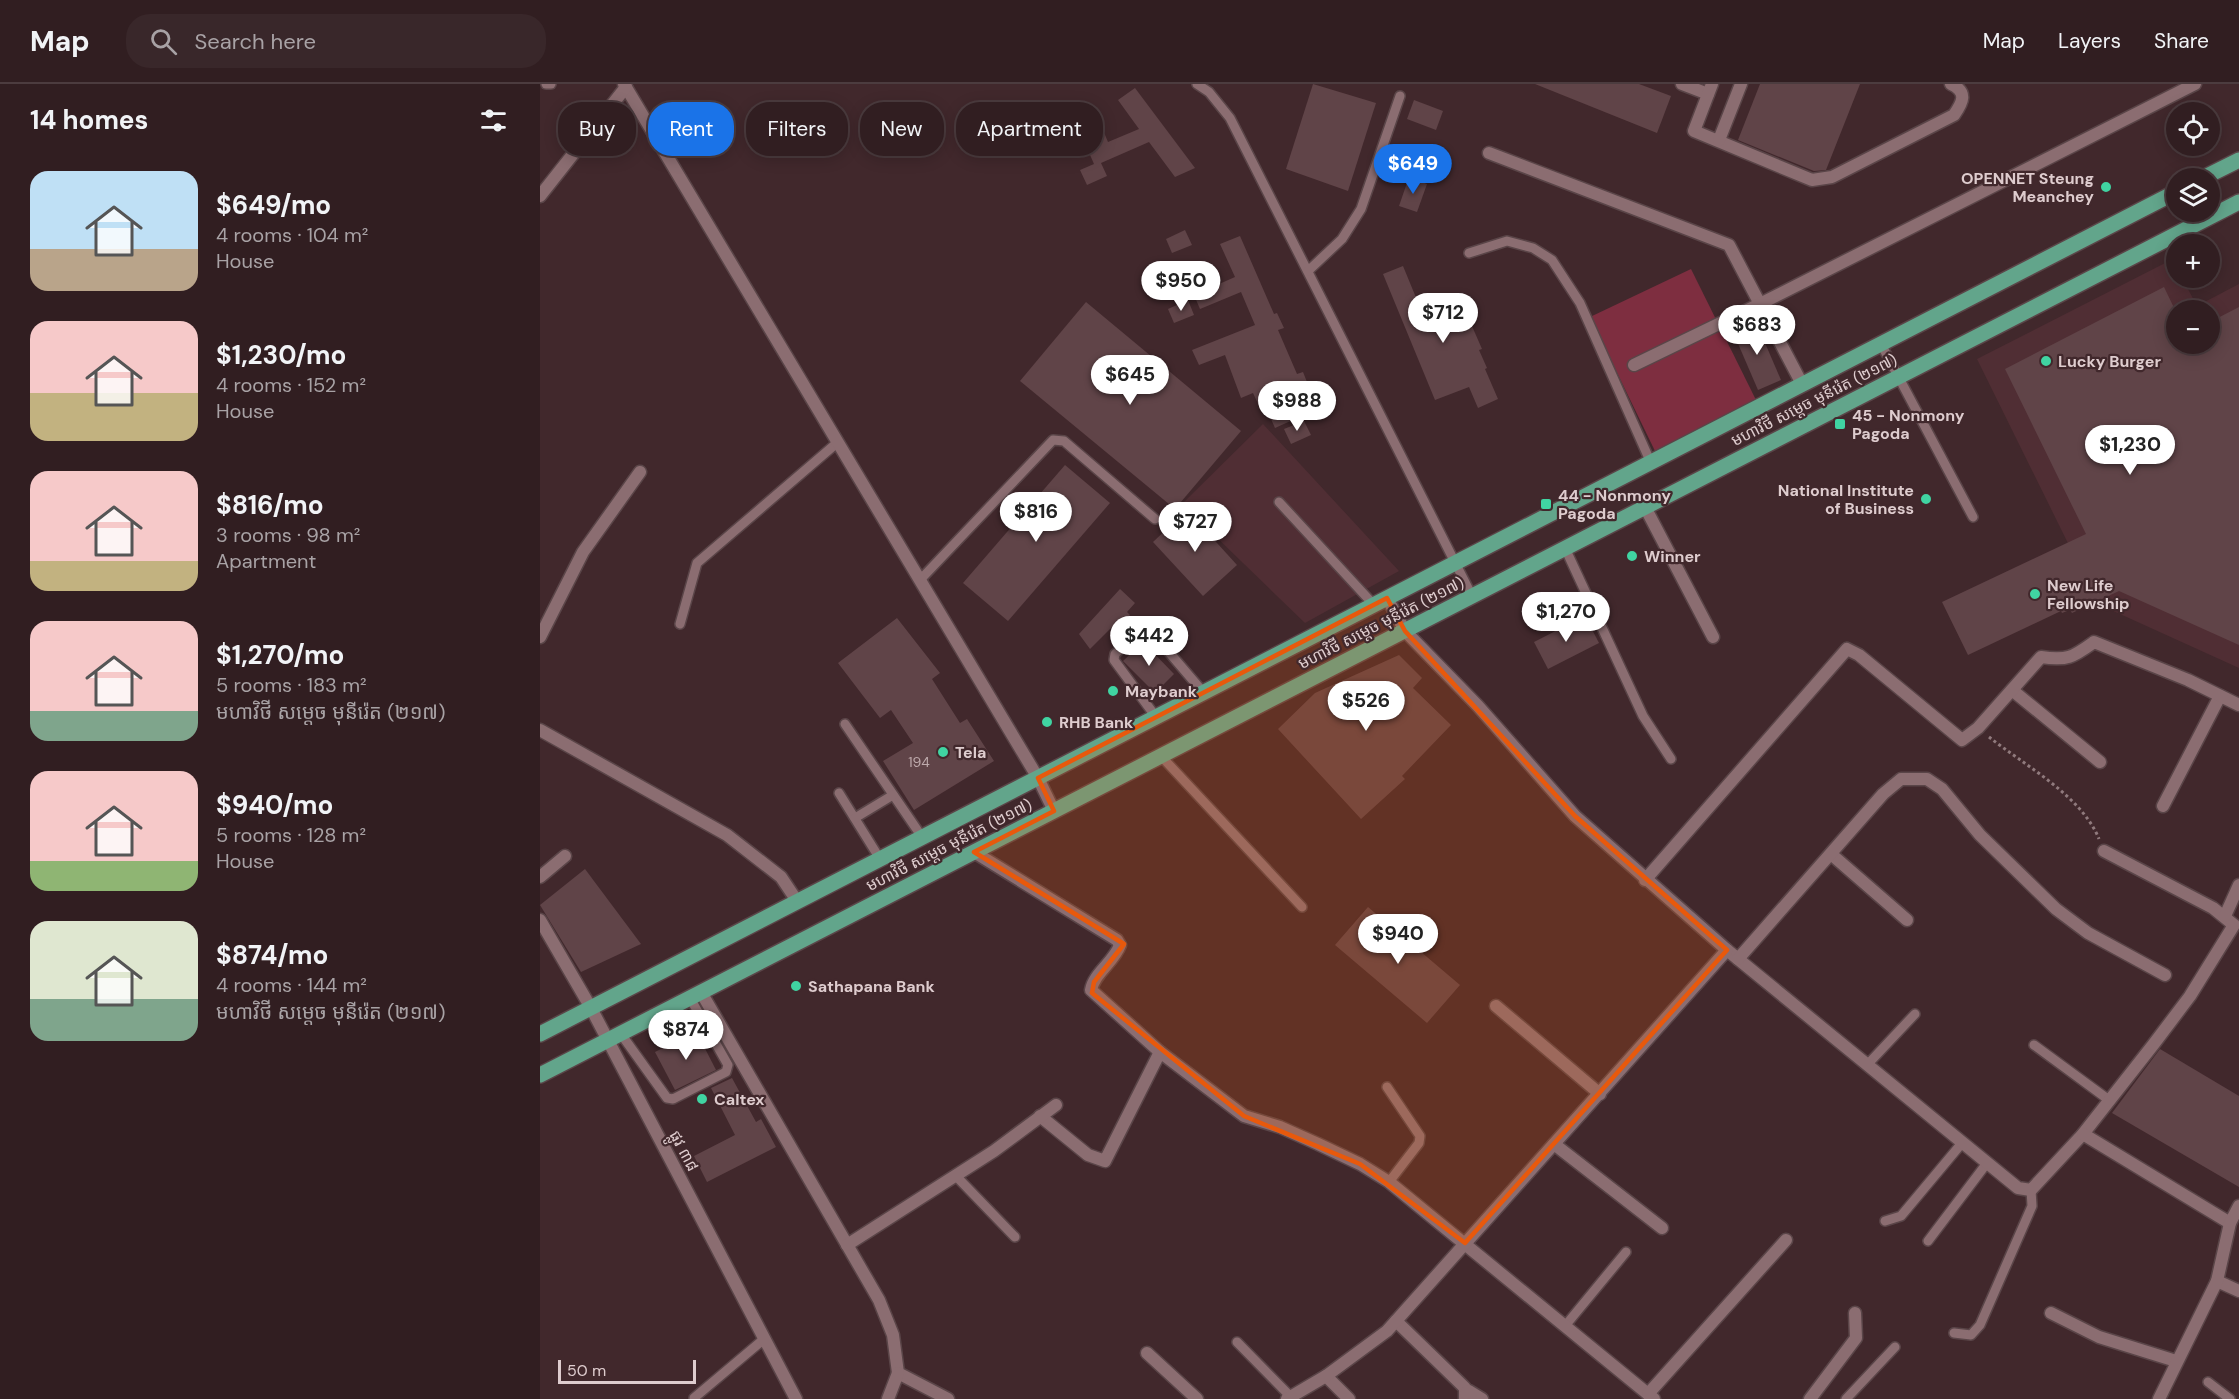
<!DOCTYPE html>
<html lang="en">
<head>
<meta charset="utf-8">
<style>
  body { margin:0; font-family:"DM Sans","Noto Sans Khmer",sans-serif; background:#39272a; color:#f1f3f6; height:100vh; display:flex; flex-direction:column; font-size:22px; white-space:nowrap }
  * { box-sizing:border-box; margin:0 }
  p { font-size:20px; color:#a8a2a5 }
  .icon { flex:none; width:33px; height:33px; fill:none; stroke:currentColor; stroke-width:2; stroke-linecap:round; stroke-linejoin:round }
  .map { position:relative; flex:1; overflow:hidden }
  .panel { display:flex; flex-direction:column; background:#311e21; width:540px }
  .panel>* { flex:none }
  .hud { position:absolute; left:18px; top:18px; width:570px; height:54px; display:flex; gap:12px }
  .tools { position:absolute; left:1626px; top:18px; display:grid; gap:12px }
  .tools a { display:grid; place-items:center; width:54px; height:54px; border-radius:50%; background:#311e21; box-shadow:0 3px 15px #0003,0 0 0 2px #4c3c3f; font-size:30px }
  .scale { position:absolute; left:18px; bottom:15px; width:138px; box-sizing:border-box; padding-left:6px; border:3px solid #deccce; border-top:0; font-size:16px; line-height:21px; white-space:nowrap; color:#deccce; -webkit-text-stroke:4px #41282c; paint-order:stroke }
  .price { position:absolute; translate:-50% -51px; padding:0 14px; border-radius:21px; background:#fff; color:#222; font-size:20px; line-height:39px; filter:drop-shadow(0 2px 3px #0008) }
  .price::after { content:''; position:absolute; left:50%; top:36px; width:18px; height:14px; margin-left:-9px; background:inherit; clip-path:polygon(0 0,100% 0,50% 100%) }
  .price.on { background:#1a73e8; color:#fff }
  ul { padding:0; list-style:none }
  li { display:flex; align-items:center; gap:18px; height:150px; padding:0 30px }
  li span { display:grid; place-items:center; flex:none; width:168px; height:120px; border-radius:18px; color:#555 }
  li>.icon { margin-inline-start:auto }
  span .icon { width:72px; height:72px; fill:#fffc; stroke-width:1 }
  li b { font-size:26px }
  h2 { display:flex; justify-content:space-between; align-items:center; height:72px; padding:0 30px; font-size:26px }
  .chip { padding:0 21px; border-radius:24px; background:#311e21; box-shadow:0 3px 15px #0003,0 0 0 2px #4c3c3f; font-size:21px; line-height:54px }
  .chip.on { background:#1a73e8; color:#fff }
  header { display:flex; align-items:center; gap:36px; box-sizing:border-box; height:84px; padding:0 30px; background:#311e21; border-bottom:2px solid #4c3c3f }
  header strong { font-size:28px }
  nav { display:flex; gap:33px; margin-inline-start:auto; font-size:21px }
  .search { width:420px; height:54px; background:#39272a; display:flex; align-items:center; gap:15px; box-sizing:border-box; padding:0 21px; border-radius:24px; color:#a8a2a5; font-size:22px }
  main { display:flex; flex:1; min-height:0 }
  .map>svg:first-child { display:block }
  .built { fill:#502e34; fill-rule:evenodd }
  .green { fill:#7e2e40 }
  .building { fill:#604448 }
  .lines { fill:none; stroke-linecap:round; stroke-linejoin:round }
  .service-casing { stroke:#5a4548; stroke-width:12 }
  .minor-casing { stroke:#5a4548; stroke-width:15 }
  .tertiary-casing { stroke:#5a4548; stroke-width:15 }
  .primary-casing { stroke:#5a4548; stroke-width:18 }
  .path { stroke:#907a7d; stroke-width:3; stroke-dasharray:3 3; stroke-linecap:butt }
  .service { stroke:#8b6d71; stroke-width:9 }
  .minor { stroke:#8b6d71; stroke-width:12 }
  .tertiary { stroke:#8b6d71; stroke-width:12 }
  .primary { stroke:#62a58b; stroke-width:15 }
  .marked { fill:#e8590c; fill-opacity:0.2; stroke:#e8590c; stroke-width:4.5; stroke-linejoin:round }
  .poi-dot { fill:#40d4a2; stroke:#41282c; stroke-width:2 }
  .labels { text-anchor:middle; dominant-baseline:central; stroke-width:4.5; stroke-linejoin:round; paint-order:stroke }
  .number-label { font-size:14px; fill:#beaaac }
  .poi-label { font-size:16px; font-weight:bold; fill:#deccce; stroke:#41282c; text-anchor:start }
  .street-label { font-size:16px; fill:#deccce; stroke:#41282c }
</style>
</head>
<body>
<header>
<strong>Map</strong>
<div class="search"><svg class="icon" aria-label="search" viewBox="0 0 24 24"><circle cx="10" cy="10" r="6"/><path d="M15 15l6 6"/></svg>Search here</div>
<nav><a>Map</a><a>Layers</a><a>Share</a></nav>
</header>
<main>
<section class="panel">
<h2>14 homes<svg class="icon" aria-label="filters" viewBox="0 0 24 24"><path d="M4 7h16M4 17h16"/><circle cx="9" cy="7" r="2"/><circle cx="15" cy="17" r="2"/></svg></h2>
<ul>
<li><span style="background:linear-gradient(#bfe0f5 65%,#b9a48a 0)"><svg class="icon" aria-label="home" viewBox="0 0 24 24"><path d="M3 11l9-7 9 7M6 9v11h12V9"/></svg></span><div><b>$649/mo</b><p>4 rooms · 104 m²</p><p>House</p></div></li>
<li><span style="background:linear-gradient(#f6c9c9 60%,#c2b280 0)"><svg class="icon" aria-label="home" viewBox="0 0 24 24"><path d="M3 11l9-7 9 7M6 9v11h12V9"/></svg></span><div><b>$1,230/mo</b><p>4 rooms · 152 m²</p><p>House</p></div></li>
<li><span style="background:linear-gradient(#f6c9c9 75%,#c2b280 0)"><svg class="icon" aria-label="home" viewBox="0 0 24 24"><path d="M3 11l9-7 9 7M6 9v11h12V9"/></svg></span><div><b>$816/mo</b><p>3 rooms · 98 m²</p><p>Apartment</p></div></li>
<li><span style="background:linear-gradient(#f6c9c9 75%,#7fa58c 0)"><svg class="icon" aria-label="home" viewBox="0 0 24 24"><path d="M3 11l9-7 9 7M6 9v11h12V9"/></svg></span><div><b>$1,270/mo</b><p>5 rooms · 183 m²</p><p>មហាវិថី សម្តេច មុនីរ៉េត (២១៧)</p></div></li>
<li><span style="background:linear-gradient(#f6c9c9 75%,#8fb573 0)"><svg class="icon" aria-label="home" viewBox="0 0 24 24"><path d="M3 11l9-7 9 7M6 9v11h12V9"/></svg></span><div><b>$940/mo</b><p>5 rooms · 128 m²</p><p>House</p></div></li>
<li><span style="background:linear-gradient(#dfe7d0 65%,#7fa58c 0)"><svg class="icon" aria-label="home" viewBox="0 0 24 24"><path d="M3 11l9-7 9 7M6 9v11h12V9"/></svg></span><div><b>$874/mo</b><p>4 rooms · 144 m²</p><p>មហាវិថី សម្តេច មុនីរ៉េត (២១៧)</p></div></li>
</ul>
</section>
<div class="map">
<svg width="1699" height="1315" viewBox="0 0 1699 1315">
  <rect width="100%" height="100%" fill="#41282c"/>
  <g class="built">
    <path d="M1633,175L1636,183V194H1642L1657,222L1699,200V584L1558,520L1437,275ZM1636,226H1670V260H1636Z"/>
    <path d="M723,340L859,487L765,539L642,420Z"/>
  </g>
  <path class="green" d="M1151,185L1216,316L1115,367L1050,233Z"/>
  <g class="building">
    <path d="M773,0L836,19L808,107L746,85Z"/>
    <path d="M995,0H1099L1131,12L1117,49Z"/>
    <path d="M1220,0H1320L1286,86L1274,87L1198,56Z"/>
    <path d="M595,4L655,84L635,93L609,58L561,79L567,92L547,101L540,86L554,80L540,48L560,39L568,58L599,45L578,16Z"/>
    <path d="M874,16L903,27L896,46L867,35Z"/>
    <path d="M869,93L887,100L877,128L859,122Z"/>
    <path d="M645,146L652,161L632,169L626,155Z"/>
    <path d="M700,152L734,230L737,229L744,244L738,246L757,290L763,288L769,303L745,313L755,335L735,344L724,319L720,324L713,309L701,314L685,271L659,281L652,266L715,241L701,208L660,225L654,211L695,193L680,160Z"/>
    <path d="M863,182L884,233L921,217L942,265L939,266L947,284L945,285L958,315L938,324L929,303L895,316L843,190Z"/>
    <path d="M1624,203L1636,228V260H1670V238L1699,223V561L1579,507L1532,529L1530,526L1522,529L1521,527L1428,571L1402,518L1546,450L1465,285Z"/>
    <path d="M648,216L654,231L634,239L628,225Z"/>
    <path d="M546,218L701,347L635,425L480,297Z"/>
    <path d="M1216,238L1241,296L1218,306L1193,248Z"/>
    <path d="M764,337L771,351L751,360L744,345Z"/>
    <path d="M525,381L570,419L468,537L423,499Z"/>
    <path d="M647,426L697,481L663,512L613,458Z"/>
    <path d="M580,505L595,519L587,528L590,531L579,544L575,540L550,565L539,550Z"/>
    <path d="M1045,532L1059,559L1008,585L994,558Z"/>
    <path d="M357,534L400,589L392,595L420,639L427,635L454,677L374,726L343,677L373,659L351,626L340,634L298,579Z"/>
    <path d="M603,558L634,590L615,609L583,577Z"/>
    <path d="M859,571L882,594L873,604L911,641L862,692L865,695L821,735L738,645L775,609Z"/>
    <path d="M45,785L101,860L41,888L0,821Z"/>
    <path d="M828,823L920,901L887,939L795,861Z"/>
    <path d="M156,947L176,986L135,1006L115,968Z"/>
    <path d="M1620,965L1699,1012V1103L1572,1029Z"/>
    <path d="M192,994L216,1038L221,1035L236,1063L167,1098L154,1072L195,1051L171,1004Z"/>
  </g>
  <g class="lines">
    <g class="service-casing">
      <g id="service">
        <path d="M6,0H11"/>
        <path d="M657,0L669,8L690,34L932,512"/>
        <path d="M929,169L967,157L993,164L1012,176L1040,219L1111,379"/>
        <path d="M768,187L802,155L821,125L860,12"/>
        <path d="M1341,260L1433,433"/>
        <path d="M739,418L834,521"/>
        <path d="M1025,464L1103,632L1131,675"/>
        <path d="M380,496L513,356L524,357L615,435"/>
        <path d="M140,540L157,479L298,358"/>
        <path d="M616,633L574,576L575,570L604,544L610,546L663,608"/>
        <path d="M305,640L382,753"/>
        <path d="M621,672L762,823"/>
        <path d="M299,709L340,775"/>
        <path d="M315,734L353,711"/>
        <path d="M81,950L127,1014L133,1015L186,988L188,981L150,914"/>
        <path d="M1494,961L1569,1016"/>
        <path d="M1327,981L1375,930"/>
        <path d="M847,1003L880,1052L879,1059L849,1098"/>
        <path d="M416,1092L475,1153"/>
        <path d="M1345,1137L1361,1132L1422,1059"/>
        <path d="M1388,1157L1447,1079"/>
        <path d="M1025,1242L1086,1168"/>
        <path d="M1414,1249L1431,1251L1440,1241L1492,1122L1491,1106"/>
        <path d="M697,1258L750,1312"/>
        <path d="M1668,1298L1690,1315"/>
        <path d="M154,1314L224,1255"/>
        <path d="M1306,1315L1355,1263"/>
      </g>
    </g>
    <g class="minor-casing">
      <g id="minor">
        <path d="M84,0L498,694L514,727"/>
        <path d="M1142,0L1168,10"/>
        <path d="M1172,0L1154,47L1272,96L1292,93L1414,31C1423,18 1428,8 1411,0"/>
        <path d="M1179,56L1201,0"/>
        <path d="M949,69L1189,161L1262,300"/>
        <path d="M0,112L86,3"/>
        <path d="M1094,281L1220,220L1655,0"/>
        <path d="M1105,423L1173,553"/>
        <path d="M847,514L865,547L938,622L1035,732L1187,866L1478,1104L1491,1106L1543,1050L1613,961L1650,912L1694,841L1673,824L1564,767"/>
        <path d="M0,553L43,468L100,388"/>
        <path d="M1472,606L1560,678"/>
        <path d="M1623,722L1680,612"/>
        <path d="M434,768L577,856L580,861C574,878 554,889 551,906L620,968L704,1032L740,1043L778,1060L820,1080L849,1098L1114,1315"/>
        <path d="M1291,770L1367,836"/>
        <path d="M0,793L25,772"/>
        <path d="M1105,796L1307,565L1319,571L1422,656L1438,644L1501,573C1528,577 1533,573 1554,558L1648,596L1699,621"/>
        <path d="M1685,832L1699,801"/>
        <path d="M0,836L51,924"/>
        <path d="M1198,875L1343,710L1361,695H1387L1402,705L1440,751L1516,825L1548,849L1625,891"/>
        <path d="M161,908L339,1216L353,1251L358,1289L408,1315"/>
        <path d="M956,922L1060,1010"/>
        <path d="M500,1032L548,1071L565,1077L620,968"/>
        <path d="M1543,1050L1690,1139"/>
        <path d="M1014,1060L1122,1144"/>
        <path d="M307,1161L454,1067L516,1021"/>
        <path d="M1677,1197L1699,1207"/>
        <path d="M1511,1229L1559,1253L1636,1277"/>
        <path d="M856,1237L921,1300L925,1304V1315"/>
        <path d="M607,1269L657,1315"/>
        <path d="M786,1292L809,1315"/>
        <path d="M926,1309L929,1307L942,1315"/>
        <path d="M1108,1310L1246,1156"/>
        <path d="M348,1315L358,1289"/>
        <path d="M747,1315L786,1292L847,1247L1187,866"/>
        <path d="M1270,1315L1316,1254L1315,1229"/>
        <path d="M1619,1315L1677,1197L1690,1139L1699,1122"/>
      </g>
    </g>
    <g class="tertiary-casing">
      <g id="tertiary">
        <path d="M0,646L187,751L241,793L257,817"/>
        <path d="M51,924L256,1315"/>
      </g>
    </g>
    <g class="primary-casing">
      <g id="primary">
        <path d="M1663,94L1699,76"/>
        <path d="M0,950L1636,108"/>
        <path d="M0,991L1699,118"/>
      </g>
    </g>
    <path class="path" d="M1449,653C1484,681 1542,712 1559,755"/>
    <use href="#service" class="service"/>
    <use href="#minor" class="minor"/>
    <use href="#tertiary" class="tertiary"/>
    <use href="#primary" class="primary"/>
  </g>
  <path class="marked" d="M847,514L865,547L1035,732L1187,866L925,1159L820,1080L704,1032L552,909L554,898L584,860L434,768L514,727L498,694Z"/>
  <g class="poi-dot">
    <circle cx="1566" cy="103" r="6"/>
    <circle cx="1506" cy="277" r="6"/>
    <rect x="1294" y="334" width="12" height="12" rx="3"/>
    <circle cx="1386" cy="415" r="6"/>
    <rect x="1000" y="414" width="12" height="12" rx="3"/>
    <circle cx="1092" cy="472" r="6"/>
    <circle cx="1495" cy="510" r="6"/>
    <circle cx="573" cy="607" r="6"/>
    <circle cx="507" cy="638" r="6"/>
    <circle cx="403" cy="668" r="6"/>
    <circle cx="256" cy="902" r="6"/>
    <circle cx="162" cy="1015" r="6"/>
  </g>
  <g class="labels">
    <g class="number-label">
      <text x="379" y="678">194</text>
    </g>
    <g class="poi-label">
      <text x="1554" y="94" text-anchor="end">OPENNET Steung<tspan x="1554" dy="18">Meanchey</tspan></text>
      <text x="1518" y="277">Lucky Burger</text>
      <text x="1312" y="331">45 - Nonmony<tspan x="1312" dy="18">Pagoda</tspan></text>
      <text x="1374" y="406" text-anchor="end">National Institute<tspan x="1374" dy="18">of Business</tspan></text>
      <text x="1018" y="411">44 - Nonmony<tspan x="1018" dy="18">Pagoda</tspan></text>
      <text x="1104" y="472">Winner</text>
      <text x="1507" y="501">New Life<tspan x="1507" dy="18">Fellowship</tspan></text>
      <text x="585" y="607">Maybank</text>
      <text x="519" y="638">RHB Bank</text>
      <text x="415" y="668">Tela</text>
      <text x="268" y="902">Sathapana Bank</text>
      <text x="174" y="1015">Caltex</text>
    </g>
    <g class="street-label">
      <text transform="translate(1274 316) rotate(-27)">មហាវិថី សម្តេច មុនីរ៉េត (២១៧)</text>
      <text transform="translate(841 539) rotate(-27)">មហាវិថី សម្តេច មុនីរ៉េត (២១៧)</text>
      <text transform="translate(409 761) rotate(-27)">មហាវិថី សម្តេច មុនីរ៉េត (២១៧)</text>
      <text transform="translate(144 1067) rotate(62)">ផ្លូវ ៣៨</text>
    </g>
  </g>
</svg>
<div class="tools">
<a><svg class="icon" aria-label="locate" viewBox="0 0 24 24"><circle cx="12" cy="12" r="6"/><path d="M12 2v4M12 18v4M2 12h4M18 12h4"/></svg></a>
<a><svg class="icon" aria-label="layers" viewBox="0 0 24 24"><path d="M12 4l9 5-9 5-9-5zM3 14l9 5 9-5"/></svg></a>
<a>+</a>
<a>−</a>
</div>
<div class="scale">50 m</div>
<b class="price on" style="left:873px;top:111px">$649</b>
<b class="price" style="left:641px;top:228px">$950</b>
<b class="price" style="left:903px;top:260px">$712</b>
<b class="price" style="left:1217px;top:272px">$683</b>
<b class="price" style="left:590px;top:322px">$645</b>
<b class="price" style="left:757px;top:348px">$988</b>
<b class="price" style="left:1590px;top:392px">$1,230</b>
<b class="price" style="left:496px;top:459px">$816</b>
<b class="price" style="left:655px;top:469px">$727</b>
<b class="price" style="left:1026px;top:559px">$1,270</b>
<b class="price" style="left:609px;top:583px">$442</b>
<b class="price" style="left:826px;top:648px">$526</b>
<b class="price" style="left:858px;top:881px">$940</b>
<b class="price" style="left:146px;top:977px">$874</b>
<div class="hud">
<a class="chip">Buy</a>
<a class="chip on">Rent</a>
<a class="chip">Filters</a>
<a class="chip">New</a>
<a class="chip">Apartment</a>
</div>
</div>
</main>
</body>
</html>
